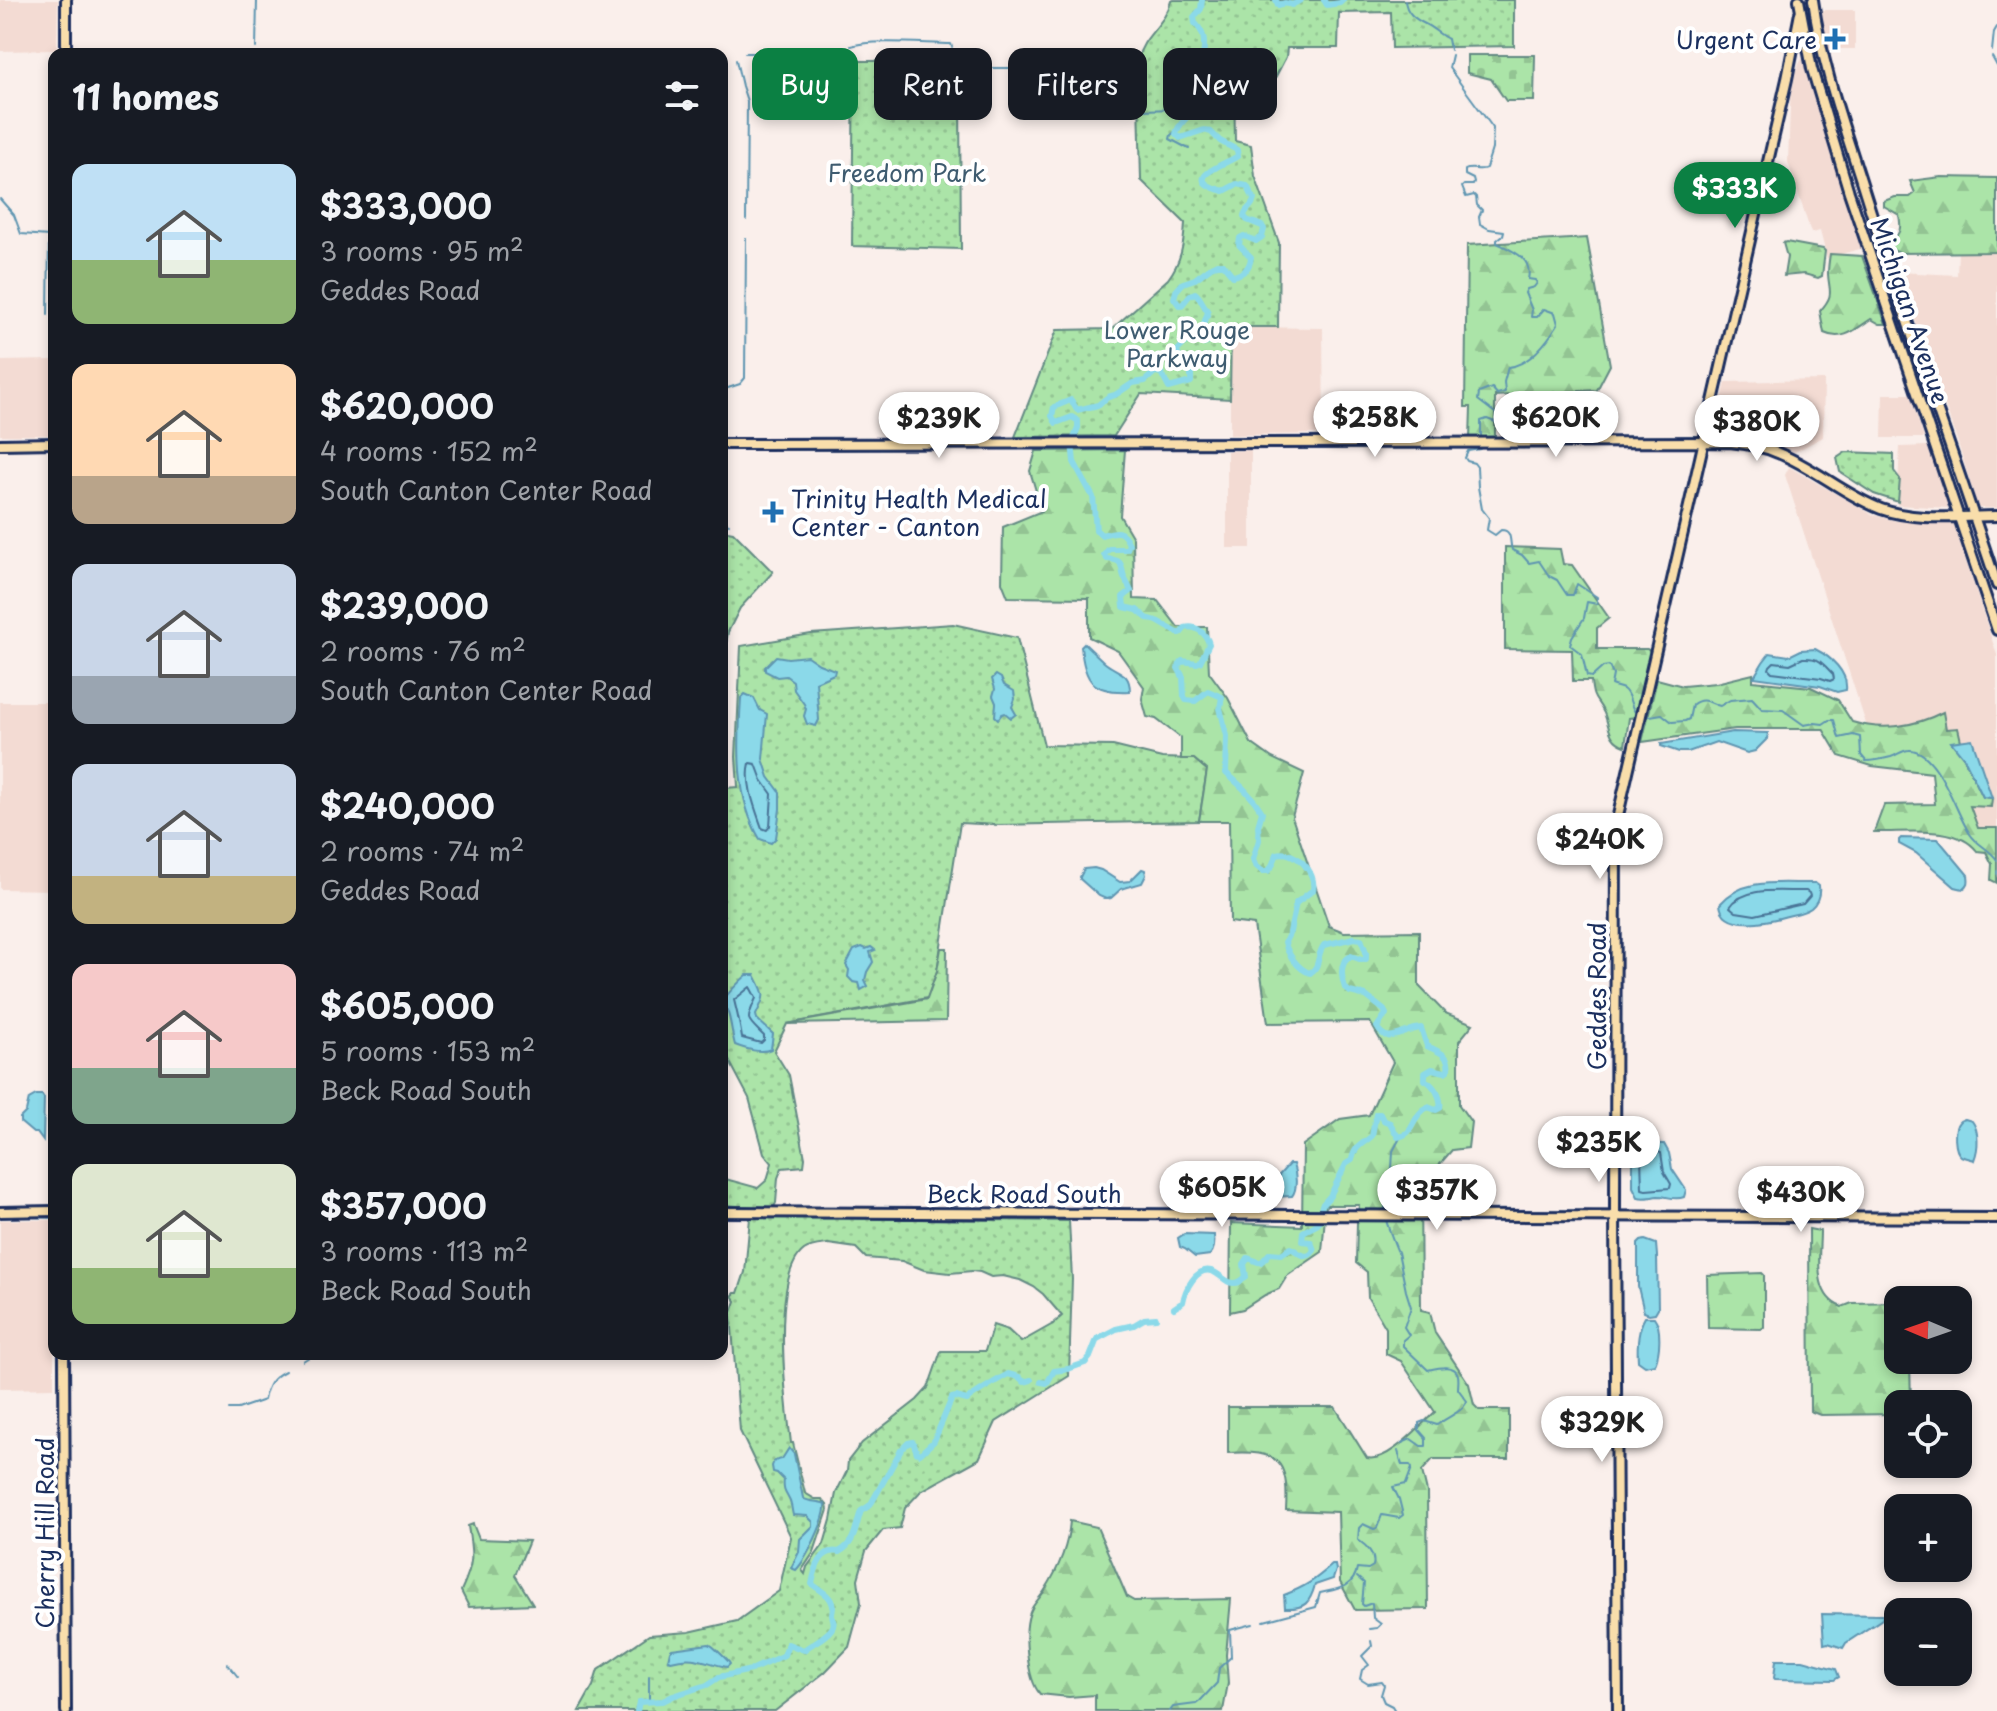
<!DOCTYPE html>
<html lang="en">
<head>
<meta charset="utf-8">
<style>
  body { margin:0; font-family:"Playpen Sans",sans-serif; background:#20242c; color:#f1f3f6; height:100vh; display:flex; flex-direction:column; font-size:30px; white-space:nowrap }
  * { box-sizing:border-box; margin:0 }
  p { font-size:26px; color:#9ea1a6 }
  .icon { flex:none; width:44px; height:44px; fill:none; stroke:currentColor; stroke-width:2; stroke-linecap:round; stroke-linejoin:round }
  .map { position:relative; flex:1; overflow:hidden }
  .drawer { position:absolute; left:48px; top:48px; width:680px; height:1312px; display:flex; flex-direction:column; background:#171b24; border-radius:16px; box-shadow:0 4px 12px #0003 }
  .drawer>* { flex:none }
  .hud { position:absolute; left:752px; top:48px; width:760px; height:72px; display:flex; gap:16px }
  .needle { width:52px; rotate:272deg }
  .buttons { position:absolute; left:1884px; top:1286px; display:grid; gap:16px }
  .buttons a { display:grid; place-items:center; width:88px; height:88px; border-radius:16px; background:#171b24; box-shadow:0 4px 12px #0003; font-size:40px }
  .price { position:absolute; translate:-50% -68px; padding:0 18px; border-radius:28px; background:#fff; color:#222; font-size:26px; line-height:52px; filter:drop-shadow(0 2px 4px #0008) }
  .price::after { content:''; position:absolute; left:50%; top:48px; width:24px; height:18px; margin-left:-12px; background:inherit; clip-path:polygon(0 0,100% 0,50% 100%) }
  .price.active { background:#0b8043; color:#fff }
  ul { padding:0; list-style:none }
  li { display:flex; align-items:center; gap:24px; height:200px; padding:0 24px }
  li span { display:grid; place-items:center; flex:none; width:224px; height:160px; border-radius:16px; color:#555 }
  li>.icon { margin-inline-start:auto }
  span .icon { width:96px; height:96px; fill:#fffc; stroke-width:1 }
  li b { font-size:34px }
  h2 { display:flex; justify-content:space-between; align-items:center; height:96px; padding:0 24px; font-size:34px }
  .tag { padding:0 28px; border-radius:16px; background:#171b24; box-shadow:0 4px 12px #0003; font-size:28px; line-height:72px }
  .tag.active { background:#0b8043; color:#fff }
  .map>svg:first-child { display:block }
  .built { fill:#f3dbd3 }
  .grass { fill:url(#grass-dots); stroke:#638a83; stroke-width:2; fill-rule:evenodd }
  .forest { fill:url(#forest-firs); stroke:#638a83; stroke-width:2 }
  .cemetery { fill:url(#cemetery-stones); stroke:#638a83; stroke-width:2 }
  .water { fill:#8bd9e9; stroke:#5e95b1; stroke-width:2 }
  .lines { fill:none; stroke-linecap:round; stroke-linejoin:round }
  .shore { stroke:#487396; stroke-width:2 }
  .stream { stroke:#5e95b1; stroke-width:2 }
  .river { stroke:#8bd9e9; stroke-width:6 }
  .major-casing { stroke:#1b2f5e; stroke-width:14 }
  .major { stroke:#f9deab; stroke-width:8 }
  .poi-dot { fill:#1f6fb2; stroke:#fff; stroke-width:3 }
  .labels { text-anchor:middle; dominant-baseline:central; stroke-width:8; stroke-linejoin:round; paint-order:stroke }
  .poi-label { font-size:24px; fill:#1b2f5e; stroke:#fff; text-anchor:end }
  .park-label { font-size:24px; fill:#3f5c70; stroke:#fff }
  .street-label { font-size:24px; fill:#1b2f5e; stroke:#fff }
</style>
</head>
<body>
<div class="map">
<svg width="1997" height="1711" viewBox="0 0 1997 1711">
  <defs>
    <pattern id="grass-dots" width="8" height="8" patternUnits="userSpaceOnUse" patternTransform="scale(2)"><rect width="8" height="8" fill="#abe4a8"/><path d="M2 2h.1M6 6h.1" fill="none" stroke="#93c493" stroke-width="1.8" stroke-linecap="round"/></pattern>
    <pattern id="forest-firs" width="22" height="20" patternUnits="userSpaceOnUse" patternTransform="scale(2)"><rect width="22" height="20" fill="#abe4a8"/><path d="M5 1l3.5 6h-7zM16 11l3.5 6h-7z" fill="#93c493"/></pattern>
    <pattern id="cemetery-stones" width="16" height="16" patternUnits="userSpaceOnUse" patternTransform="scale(2)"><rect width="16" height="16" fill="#abe4a8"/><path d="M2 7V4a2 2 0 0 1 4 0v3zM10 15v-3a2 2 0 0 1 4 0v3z" fill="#93c493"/></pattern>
  </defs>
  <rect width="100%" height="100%" fill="#faefeb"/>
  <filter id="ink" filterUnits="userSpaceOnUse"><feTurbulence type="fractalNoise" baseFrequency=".0125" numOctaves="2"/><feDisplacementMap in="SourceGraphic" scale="16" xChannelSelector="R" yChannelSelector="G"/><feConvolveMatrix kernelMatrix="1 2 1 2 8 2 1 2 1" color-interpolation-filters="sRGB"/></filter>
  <g filter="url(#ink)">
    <g class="built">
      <path d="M0,0H58L57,50L0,51Z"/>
      <path d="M1820,10H1855V49H1826Z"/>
      <path d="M1802,58L1863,248L1827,258L1820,231L1811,233L1788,162L1791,81Z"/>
      <path d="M1958,252H1997V508H1978L1957,440L1898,272L1957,275Z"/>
      <path d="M1230,327L1323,328L1324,434L1230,435Z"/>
      <path d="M54,360V435H0V361Z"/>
      <path d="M1824,380L1823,437L1795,452L1750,436L1714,434L1726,382Z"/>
      <path d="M1883,394H1910L1924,438H1882Z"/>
      <path d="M1928,446L1949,508L1897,505L1900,447Z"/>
      <path d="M1251,450V548H1227V451Z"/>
      <path d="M1789,467L1873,515L1897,521L1954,524L1997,655V836L1976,835L1930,719L1896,727H1867L1785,475Z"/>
      <path d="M0,702H54V890L0,889Z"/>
      <path d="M0,1220H54V1388L0,1389Z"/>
    </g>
    <g class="grass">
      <path d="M1174,0H1514V46L1392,48L1391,12L1339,13L1338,48H1287L1286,57L1273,82L1234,83L1235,141L1251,145L1255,176L1279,243L1278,327H1231L1230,399L1141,394L1114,436L1015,437L1057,330L1112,329L1168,279C1181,262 1184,244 1185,223L1141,180L1138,59C1142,36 1166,24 1171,1Z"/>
      <path d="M854,61H937L938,85L948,94L960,97L961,249L852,246Z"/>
      <path d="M1846,452L1894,454V471L1900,479L1898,502L1874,494L1840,472L1837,458Z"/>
      <path d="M722,530L733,532L773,572L740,608L728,632L725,652L723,764L725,788L738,787L736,757L741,646L811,634L953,624L1017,638L1044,745L1113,746L1162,758L1194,759L1207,770L1199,821L999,825L960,823L937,971L927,998L787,1024L774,1051L789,1075L805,1158L804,1166L782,1168L778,1178L776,1203L768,1217L1069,1221L1072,1279L1069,1376L996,1422L979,1459L921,1491L905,1508L900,1528L883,1530L866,1551L858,1579L861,1603L849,1647L825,1672L775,1711H579L593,1686L598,1670L649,1635L689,1632L737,1621L779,1591L791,1537L740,1431L731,1315L736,1301L732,1296L735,1293H738L745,1272L751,1207L722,1205V1178L758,1188L767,1180L772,1163L764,1153L749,1098L722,1047ZM828,1244L856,1248L866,1258L902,1261L924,1270L950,1273L972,1271L980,1272L991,1277L1003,1276L1020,1280L1034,1287L1043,1294L1062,1316L1053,1324L1021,1342L1008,1330L993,1325L985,1351H941L928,1388L917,1400L862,1443L848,1461L847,1471L836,1493L831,1520L824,1544L807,1567L805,1574L802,1570L814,1552L828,1510L827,1505L822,1499H815L805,1493L793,1443H791C786,1403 770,1276 804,1250C811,1245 820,1245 828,1244Z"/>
    </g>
    <g class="forest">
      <path d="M1941,177L1997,178V252L1899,253L1891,249L1889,243C1900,234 1902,230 1899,215L1884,206V201L1895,197H1910L1915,193L1910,181Z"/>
      <path d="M1587,238L1610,365L1597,390L1495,396V439H1470L1471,407H1465L1467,245Z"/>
      <path d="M1786,242L1823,249L1825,251L1822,276L1818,278L1804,274L1784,276L1787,257L1783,243Z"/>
      <path d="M1830,254L1862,256L1886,324H1880L1871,319C1856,329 1843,342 1824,333L1820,311C1835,294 1829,292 1828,274C1828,267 1829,260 1830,254Z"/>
      <path d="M1125,450L1120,516L1133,538L1134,599L1157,600L1178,627H1207L1209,672L1228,698L1251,743L1272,758L1304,773L1292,817L1329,926L1344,932L1419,931V986L1445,1013L1473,1024L1459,1041V1105L1471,1122L1468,1148L1452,1150L1420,1187L1421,1310L1430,1312L1435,1333L1469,1384L1474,1405L1479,1410H1509V1459H1433L1422,1471L1427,1492L1428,1609L1355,1610L1340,1582L1338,1512L1286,1510C1289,1459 1278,1450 1228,1453V1407H1335L1367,1458C1388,1463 1419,1426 1435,1412L1401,1361L1386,1354V1328L1368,1298L1367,1272L1356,1263L1357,1223L1359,1205H1326L1322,1252L1287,1276L1279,1289L1265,1295L1243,1309L1230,1312L1231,1223L1302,1226L1303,1145L1340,1119L1369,1115L1393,1062L1370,1022L1268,1023L1254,925L1230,922L1229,821H1199L1207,770L1194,759H1181V738L1156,719L1147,717L1142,699L1144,687L1118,651L1089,637V598L1008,597L1002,582L1003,527L1042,511L1030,471L1036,451Z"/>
      <path d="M1505,547L1560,549L1563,564L1572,565L1609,618L1597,628V649H1647L1652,653L1636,717L1629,718L1625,746C1608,740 1610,727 1604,713C1596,697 1593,702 1591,681H1573L1572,650L1505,649Z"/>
      <path d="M1753,674V681L1811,687L1838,700L1852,722C1882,731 1914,727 1943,712L1946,729L1958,728L1961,741L1952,742L1964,758L1983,797L1992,798L1991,807L1970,806L1978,828H1997V883L1991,880L1992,864L1986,852L1977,851C1956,824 1906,833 1874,832L1884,805L1935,804L1932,773L1872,766L1839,756L1823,729H1735L1642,742L1657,679L1683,686L1716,683Z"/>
      <path d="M941,948H947L946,1021L787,1024L927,999L937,971Z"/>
      <path d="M1809,1229L1820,1231C1820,1257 1812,1296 1842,1307L1852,1303L1898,1302V1360H1910L1911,1404H1898V1414L1820,1415L1810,1411Z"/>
      <path d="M1762,1273L1764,1275V1327L1761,1329L1708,1328L1707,1275Z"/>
      <path d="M1070,1521L1097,1527L1127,1597L1134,1601L1231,1599L1226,1655L1228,1683L1223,1711H1095V1695L1069,1697L1040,1694C1027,1679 1022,1629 1031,1610C1034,1603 1041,1597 1045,1590C1059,1568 1068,1547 1070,1521Z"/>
      <path d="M473,1524L479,1539L529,1541L515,1575L533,1604L469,1607L461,1591C474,1563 473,1556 468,1526Z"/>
    </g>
    <path class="cemetery" d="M1467,55H1535L1534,101H1506L1491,79L1467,73Z"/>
    <g class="water">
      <path d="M1084,643C1091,650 1098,656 1104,662C1117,673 1130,671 1130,691C1093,693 1084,682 1081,646Z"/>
      <path d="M1815,649C1831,657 1848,672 1846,690L1837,692L1820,686L1754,677L1763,662L1770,653L1789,656L1801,650Z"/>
      <path d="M776,656L788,658L807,656L819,664L835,670L834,674L816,682L819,720L816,726L807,724L804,716L806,709L804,704L794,690L793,681L786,676L777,677L765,671V667Z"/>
      <path d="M996,675L1001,678L1004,685L1014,691L1015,699L1012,707L1016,714L1011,718L1005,713L1002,714L998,719L995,716L996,703L993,696L995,689L992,679Z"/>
      <path d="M745,694L754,698L760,710L767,714L763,759L769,777L780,792V809L776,838L771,843L760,839C735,798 738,744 741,698Z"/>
      <path d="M1733,732L1768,733L1767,739L1755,751L1747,753L1716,742L1688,752H1679L1661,746V744Z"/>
      <path d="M1972,739L1992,798L1983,797L1964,758L1951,742Z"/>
      <path d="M1901,838L1938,839L1968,875C1969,882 1969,885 1963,889L1955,887L1916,853L1899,844V840Z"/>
      <path d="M1094,868L1101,870L1120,882L1130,881L1142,869L1145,870L1146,875L1142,883L1121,889L1111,898L1106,899L1099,896L1080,879V877L1084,869Z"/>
      <path d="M1815,883L1819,886C1820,894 1818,902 1811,908C1804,913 1795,914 1787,916C1770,921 1722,932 1720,904C1744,876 1782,884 1815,883Z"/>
      <path d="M862,947L866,949L871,947L875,950L870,952L873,962L867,972L865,980L868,986L861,990L859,983L853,982L848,977L849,970L846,965L854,950Z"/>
      <path d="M747,975H755C766,996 766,995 756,1015L757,1019L773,1034L771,1049C761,1054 746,1049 735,1045C731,1032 731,1012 722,1002C725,996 741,980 747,975Z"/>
      <path d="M36,1095H42L44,1098L43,1141L37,1133H33L20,1122V1118L26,1112L29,1099Z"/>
      <path d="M1965,1119L1972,1121C1979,1130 1979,1148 1974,1160C1973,1159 1962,1157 1961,1156C1954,1151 1953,1128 1959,1122C1960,1120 1963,1120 1965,1119Z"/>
      <path d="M1633,1143L1664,1144L1669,1153L1672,1169L1686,1190L1684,1197C1675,1201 1668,1196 1658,1196C1650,1197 1645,1199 1638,1197L1633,1187Z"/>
      <path d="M1289,1164H1293C1296,1173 1298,1189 1292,1196L1272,1197L1246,1194L1248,1185L1273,1182Z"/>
      <path d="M1444,1174L1448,1180L1451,1193L1460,1197H1483L1485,1198L1484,1203L1430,1199L1427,1196L1426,1191Z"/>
      <path d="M1184,1234L1214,1235C1215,1242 1215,1250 1210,1255L1195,1257L1185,1249L1180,1247L1178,1238Z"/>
      <path d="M1645,1240L1656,1244L1657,1256L1658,1308L1655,1313L1649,1314L1644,1312L1638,1287V1244L1641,1241Z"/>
      <path d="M1645,1317H1654C1662,1327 1660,1352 1655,1364L1645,1366L1638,1361C1637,1347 1638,1329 1645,1317Z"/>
      <path d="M789,1448L794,1454L803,1498C809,1503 818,1500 825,1504C827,1518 806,1560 796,1570L791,1568L799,1552L800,1539L813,1526V1522L807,1516L793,1515C792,1512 792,1509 791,1505C789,1495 782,1494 784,1480L777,1473L773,1472L772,1466L774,1461L782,1459Z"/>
      <path d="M1332,1565H1335L1336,1570L1333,1579L1315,1585C1310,1603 1305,1609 1285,1608L1284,1595C1305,1587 1315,1580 1332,1565Z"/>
      <path d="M1822,1614L1882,1615L1883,1616L1882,1619L1846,1643L1843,1648L1828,1643L1824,1644Z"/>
      <path d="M709,1644C712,1645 729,1661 730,1664L727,1667C705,1663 695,1654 671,1661L668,1660L670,1651L672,1649Z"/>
      <path d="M1776,1660H1803L1836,1669L1839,1677L1834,1680L1775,1679L1774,1678Z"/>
    </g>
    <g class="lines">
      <g class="shore">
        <path d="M1803,658C1819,657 1822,663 1833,674L1834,679L1830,681L1821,678L1772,672L1769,669L1770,666L1774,662L1790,664Z"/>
        <path d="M750,763L756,764L762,780L772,794L770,826L767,830L762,828C755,808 745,784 750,763Z"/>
        <path d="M1806,891L1809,893L1810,896L1803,904L1755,915L1736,912L1730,907C1744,885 1783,892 1806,891Z"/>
        <path d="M750,987L756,998C746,1022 745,1017 764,1036V1040L761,1043L742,1038C740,1025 737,1012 734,1000Z"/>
        <path d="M1645,1152H1658L1661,1153L1664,1172L1671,1184L1670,1188L1646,1190L1642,1189L1641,1156Z"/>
      </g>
      <g class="stream">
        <path d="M1405,0C1406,13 1415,19 1425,24C1433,28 1440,35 1448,39L1450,50"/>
        <path d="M851,46C873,39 927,44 951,44L952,47"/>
        <path d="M256,48L257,0"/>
        <path d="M1992,51L1994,32L1997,27"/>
        <path d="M745,53H792"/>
        <path d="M797,53L836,52"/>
        <path d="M1452,55L1449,68L1493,128L1492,149L1486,168C1479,172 1472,166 1465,170V175L1473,179L1474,183L1473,185H1464L1462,187L1466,197L1474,195L1476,197L1477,205L1482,210L1479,217L1480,224L1489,229L1504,231L1503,235L1497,240V243C1513,251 1533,258 1528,279L1535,280L1537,283L1534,287L1527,289L1525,293L1532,310L1531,317H1537L1544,309L1555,313L1558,324C1547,342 1530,365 1508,367L1504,382L1505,392L1497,394L1492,388L1479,393L1478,400L1495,413L1497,418L1495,422L1487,419L1481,421V438"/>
        <path d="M1992,57L1997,66"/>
        <path d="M736,60L742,86L747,101L746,220"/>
        <path d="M959,60L966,68H1039L1063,81L1088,104L1108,111L1175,109L1188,108L1194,106"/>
        <path d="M1176,131L1171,135L1170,139L1189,149"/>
        <path d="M0,199L14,215L21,234L49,236L48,315"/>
        <path d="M722,390L740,384L745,378L746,238"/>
        <path d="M1481,446L1480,449L1468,451L1465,458L1467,461L1474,463L1477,467L1478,487L1482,509L1489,518L1487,530L1495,535L1501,530C1513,530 1509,542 1512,550L1522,555L1529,563L1539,561L1549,576L1557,580L1567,595H1573L1577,584L1597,597V604L1587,602L1584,618L1572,637L1570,645L1582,654L1587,676L1592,677L1603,667L1609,666L1613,675L1611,685C1615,687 1619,687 1623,689C1632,695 1629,709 1638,715"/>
        <path d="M722,522L729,524"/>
        <path d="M1644,717L1662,714L1672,722L1685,721L1689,719L1692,705C1703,696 1709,703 1720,706L1730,700L1752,698L1762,709L1783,710L1804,725L1815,723L1823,724L1829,720H1834L1839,738L1853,735L1860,737L1861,755L1866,761C1874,761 1883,759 1891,757C1897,755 1903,750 1909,750C1938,749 1956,814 1970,834C1978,846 1989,848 1997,860"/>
        <path d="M1997,871V874"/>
        <path d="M1385,1211V1203L1390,1192L1389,1182L1392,1169L1393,1151L1400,1138"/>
        <path d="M0,1216L54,1218"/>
        <path d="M1385,1217C1387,1224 1396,1249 1398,1252L1406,1291L1411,1307L1404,1327L1409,1335L1403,1340V1346L1428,1370C1437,1368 1455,1363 1458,1375C1459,1380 1458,1385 1458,1389L1467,1401C1463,1412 1447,1417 1437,1425L1424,1421L1419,1423V1430L1426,1438V1446H1421L1411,1439L1402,1443"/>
        <path d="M58,1354L59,1388"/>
        <path d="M303,1361L314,1354"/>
        <path d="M60,1393V1397"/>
        <path d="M60,1401V1428"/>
        <path d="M229,1409H238L264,1400C267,1385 271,1378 285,1371"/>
        <path d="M1357,1577L1364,1583L1362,1604L1364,1606L1372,1603L1373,1618L1381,1624L1377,1628L1369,1629"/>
        <path d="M1264,1621L1316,1607L1320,1593C1338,1589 1354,1588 1357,1568L1368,1569L1373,1566C1376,1554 1367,1546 1358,1540L1359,1528L1363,1524L1374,1529L1377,1528L1382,1515L1399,1518L1403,1515L1399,1499L1393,1487L1406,1484L1412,1468L1410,1465H1402L1398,1451"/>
        <path d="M1371,1641L1372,1646L1362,1656L1369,1665L1362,1670L1360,1679L1368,1684L1382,1682L1384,1685L1381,1695L1384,1702L1392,1706L1395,1711"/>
        <path d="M227,1663L238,1677"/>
        <path d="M649,1676V1702"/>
        <path d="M1170,1711L1173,1707L1196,1704L1200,1701L1217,1683L1219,1668L1231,1657L1230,1630L1253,1624"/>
      </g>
      <g class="river">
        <path d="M1276,0L1278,5L1285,3L1292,5L1301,0"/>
        <path d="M1324,0L1327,5L1340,3L1343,0"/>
        <path d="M1174,1308L1183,1302C1185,1290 1196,1267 1211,1271C1220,1273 1226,1284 1235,1283C1240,1283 1243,1279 1246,1277L1244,1264L1248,1258C1263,1263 1258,1266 1270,1253L1281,1254L1291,1248C1299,1252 1307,1262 1314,1250L1311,1242L1302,1241L1303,1232L1318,1224L1322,1205L1330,1196L1346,1164L1352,1160C1354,1146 1363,1144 1372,1136L1376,1114H1380L1383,1120L1390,1123L1398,1137C1416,1134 1411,1115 1428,1107L1436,1110L1440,1108C1442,1097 1434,1085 1425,1080V1073L1432,1069L1445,1072L1448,1070C1451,1055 1439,1052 1427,1046L1421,1028C1404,1029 1387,1047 1377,1027L1386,1014L1384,1010L1366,996L1350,992L1345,988C1341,976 1339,962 1351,956L1362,960L1366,959V952L1361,939L1354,938L1324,945C1316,955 1321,967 1310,973C1298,969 1287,954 1285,942L1290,932L1296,903L1313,890C1317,872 1295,849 1277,854L1271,868L1268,871H1262L1255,865L1253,859L1259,840L1258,826L1262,812C1252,795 1240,785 1226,773L1227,736L1220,708L1222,697L1208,691L1195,701L1186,700L1184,696L1183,677L1178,668L1182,661L1197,663L1200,662L1209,644C1206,633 1196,625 1185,628L1181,633H1178L1157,621L1147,618L1137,610L1124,607L1123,597L1131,591C1129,587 1127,583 1125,579C1119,566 1126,560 1107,559L1104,555L1109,549H1127L1129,544C1122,528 1115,531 1102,535L1096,530L1093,497L1074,462L1072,443L1078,428V421L1072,417L1056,423L1052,416L1054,407L1071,400L1077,410L1098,405L1108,397L1115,395L1133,383L1145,381L1155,372L1161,373L1169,388L1191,382V373L1179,358L1177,351L1187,341L1184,329L1187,326C1198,326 1199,337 1204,344L1209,342V338L1203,326L1208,312C1205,308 1199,295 1195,293L1190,295L1182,305H1179L1174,298L1176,291L1183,283L1195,279L1211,267L1217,264H1223L1233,276C1243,274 1250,268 1251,257L1239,245L1240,238L1244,236L1256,241L1262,237L1264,229L1262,226L1247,220L1244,216C1245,209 1253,207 1254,199L1247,186L1237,184L1224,191C1177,179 1224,165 1238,156L1237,150L1220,141L1211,132L1204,130L1180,138L1176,134C1178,122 1190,118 1194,107L1182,77L1185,70L1203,58C1204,48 1206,37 1199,28C1193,19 1196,28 1194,17L1201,9L1202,0"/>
        <path d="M1041,1382L1047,1383L1054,1371L1068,1369L1085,1363L1090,1357L1097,1339L1116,1329L1134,1325L1144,1319L1156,1318"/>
        <path d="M637,1711L639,1702L663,1701L673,1696L707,1685L719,1677L751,1670L784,1655L788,1644L804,1650C811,1644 830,1635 833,1626C835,1622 832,1618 832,1614C832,1612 833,1610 833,1607C832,1595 819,1590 812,1584C815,1568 821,1548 839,1552C856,1543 855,1527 861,1511L869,1506L872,1502L901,1450L908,1443L913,1442L917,1453L920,1454L934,1441L952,1398L956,1397L967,1400C980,1390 994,1382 1008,1374L1019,1377L1024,1382L1031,1380"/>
      </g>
      <g class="major-casing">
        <g id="major">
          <path d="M1799,0L1812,69L1849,192L1997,630"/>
          <path d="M1813,0C1822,67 1845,129 1865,193C1906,325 1954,454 1997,585"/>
          <path d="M66,54V0"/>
          <path d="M0,444L54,443"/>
          <path d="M722,444L1730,442C1746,444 1762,446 1778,453C1814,467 1844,495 1881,509C1917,522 1959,516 1997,516"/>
          <path d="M0,1212L54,1211"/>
          <path d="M722,1212C1147,1213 1572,1218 1997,1218"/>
          <path d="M64,1354L66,1711"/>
          <path d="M1618,1711L1615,1209L1616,824L1787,79L1800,13"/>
        </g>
      </g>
      <use href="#major" class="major"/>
    </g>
  </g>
  <g class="poi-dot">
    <path d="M1831 27h8v8h8v8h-8v8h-8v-8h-8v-8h8z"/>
    <path d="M769 500h8v8h8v8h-8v8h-8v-8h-8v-8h8z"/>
  </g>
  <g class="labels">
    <g class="poi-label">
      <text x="1817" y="39">Urgent Care</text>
      <text x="791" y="498" text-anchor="start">Trinity Health Medical<tspan x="791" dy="28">Center - Canton</tspan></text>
    </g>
    <g class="park-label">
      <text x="907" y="172">Freedom Park</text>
      <text x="1177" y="329">Lower Rouge<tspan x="1177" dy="28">Parkway</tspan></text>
    </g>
    <g class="street-label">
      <text transform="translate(1911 310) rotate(71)">Michigan Avenue</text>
      <text transform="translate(1596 996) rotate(-90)">Geddes Road</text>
      <text x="1024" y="1193">Beck Road South</text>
      <text transform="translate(44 1533) rotate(-90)">Cherry Hill Road</text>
    </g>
  </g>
</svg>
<div class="buttons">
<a><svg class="needle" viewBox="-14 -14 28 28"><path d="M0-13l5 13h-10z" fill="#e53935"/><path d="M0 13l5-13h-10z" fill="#9ea1a6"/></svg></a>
<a><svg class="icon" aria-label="locate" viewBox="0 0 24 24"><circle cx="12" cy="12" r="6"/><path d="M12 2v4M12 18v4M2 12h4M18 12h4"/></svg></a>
<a>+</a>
<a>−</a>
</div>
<b class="price active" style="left:1735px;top:230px">$333K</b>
<b class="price" style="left:1375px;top:459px">$258K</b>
<b class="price" style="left:1556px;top:459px">$620K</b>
<b class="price" style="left:939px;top:460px">$239K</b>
<b class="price" style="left:1757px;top:463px">$380K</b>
<b class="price" style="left:1600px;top:881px">$240K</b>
<b class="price" style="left:1599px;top:1184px">$235K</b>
<b class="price" style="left:1222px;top:1229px">$605K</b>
<b class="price" style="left:1437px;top:1232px">$357K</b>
<b class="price" style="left:1801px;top:1234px">$430K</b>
<b class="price" style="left:1602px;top:1464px">$329K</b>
<div class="hud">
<a class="tag active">Buy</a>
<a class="tag">Rent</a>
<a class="tag">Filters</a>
<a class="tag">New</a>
</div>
<section class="drawer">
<h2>11 homes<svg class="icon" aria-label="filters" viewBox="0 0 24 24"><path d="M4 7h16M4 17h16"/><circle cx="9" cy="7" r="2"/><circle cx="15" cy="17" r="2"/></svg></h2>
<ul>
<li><span style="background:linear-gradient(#bfe0f5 60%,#8fb573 0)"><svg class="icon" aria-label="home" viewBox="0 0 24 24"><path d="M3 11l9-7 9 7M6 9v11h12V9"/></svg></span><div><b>$333,000</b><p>3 rooms · 95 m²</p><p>Geddes Road</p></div></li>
<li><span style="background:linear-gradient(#ffd9b3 70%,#b9a48a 0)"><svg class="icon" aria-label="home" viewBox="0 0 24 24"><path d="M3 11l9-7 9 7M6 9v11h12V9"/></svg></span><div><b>$620,000</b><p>4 rooms · 152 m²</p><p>South Canton Center Road</p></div></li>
<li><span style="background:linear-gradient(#c9d6e8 70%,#9aa5b1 0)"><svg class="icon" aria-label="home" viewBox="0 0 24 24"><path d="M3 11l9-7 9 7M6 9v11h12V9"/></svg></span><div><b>$239,000</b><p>2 rooms · 76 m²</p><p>South Canton Center Road</p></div></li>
<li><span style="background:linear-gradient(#c9d6e8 70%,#c2b280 0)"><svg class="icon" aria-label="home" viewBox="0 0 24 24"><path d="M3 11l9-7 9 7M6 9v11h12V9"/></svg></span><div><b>$240,000</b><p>2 rooms · 74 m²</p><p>Geddes Road</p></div></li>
<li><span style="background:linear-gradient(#f6c9c9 65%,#7fa58c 0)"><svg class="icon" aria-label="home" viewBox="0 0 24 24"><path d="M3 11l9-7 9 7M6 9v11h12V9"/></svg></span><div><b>$605,000</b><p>5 rooms · 153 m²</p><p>Beck Road South</p></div></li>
<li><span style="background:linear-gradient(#dfe7d0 65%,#8fb573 0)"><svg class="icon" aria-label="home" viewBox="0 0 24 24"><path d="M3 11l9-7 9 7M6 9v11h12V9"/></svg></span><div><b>$357,000</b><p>3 rooms · 113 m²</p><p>Beck Road South</p></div></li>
</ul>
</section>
</div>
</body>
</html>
